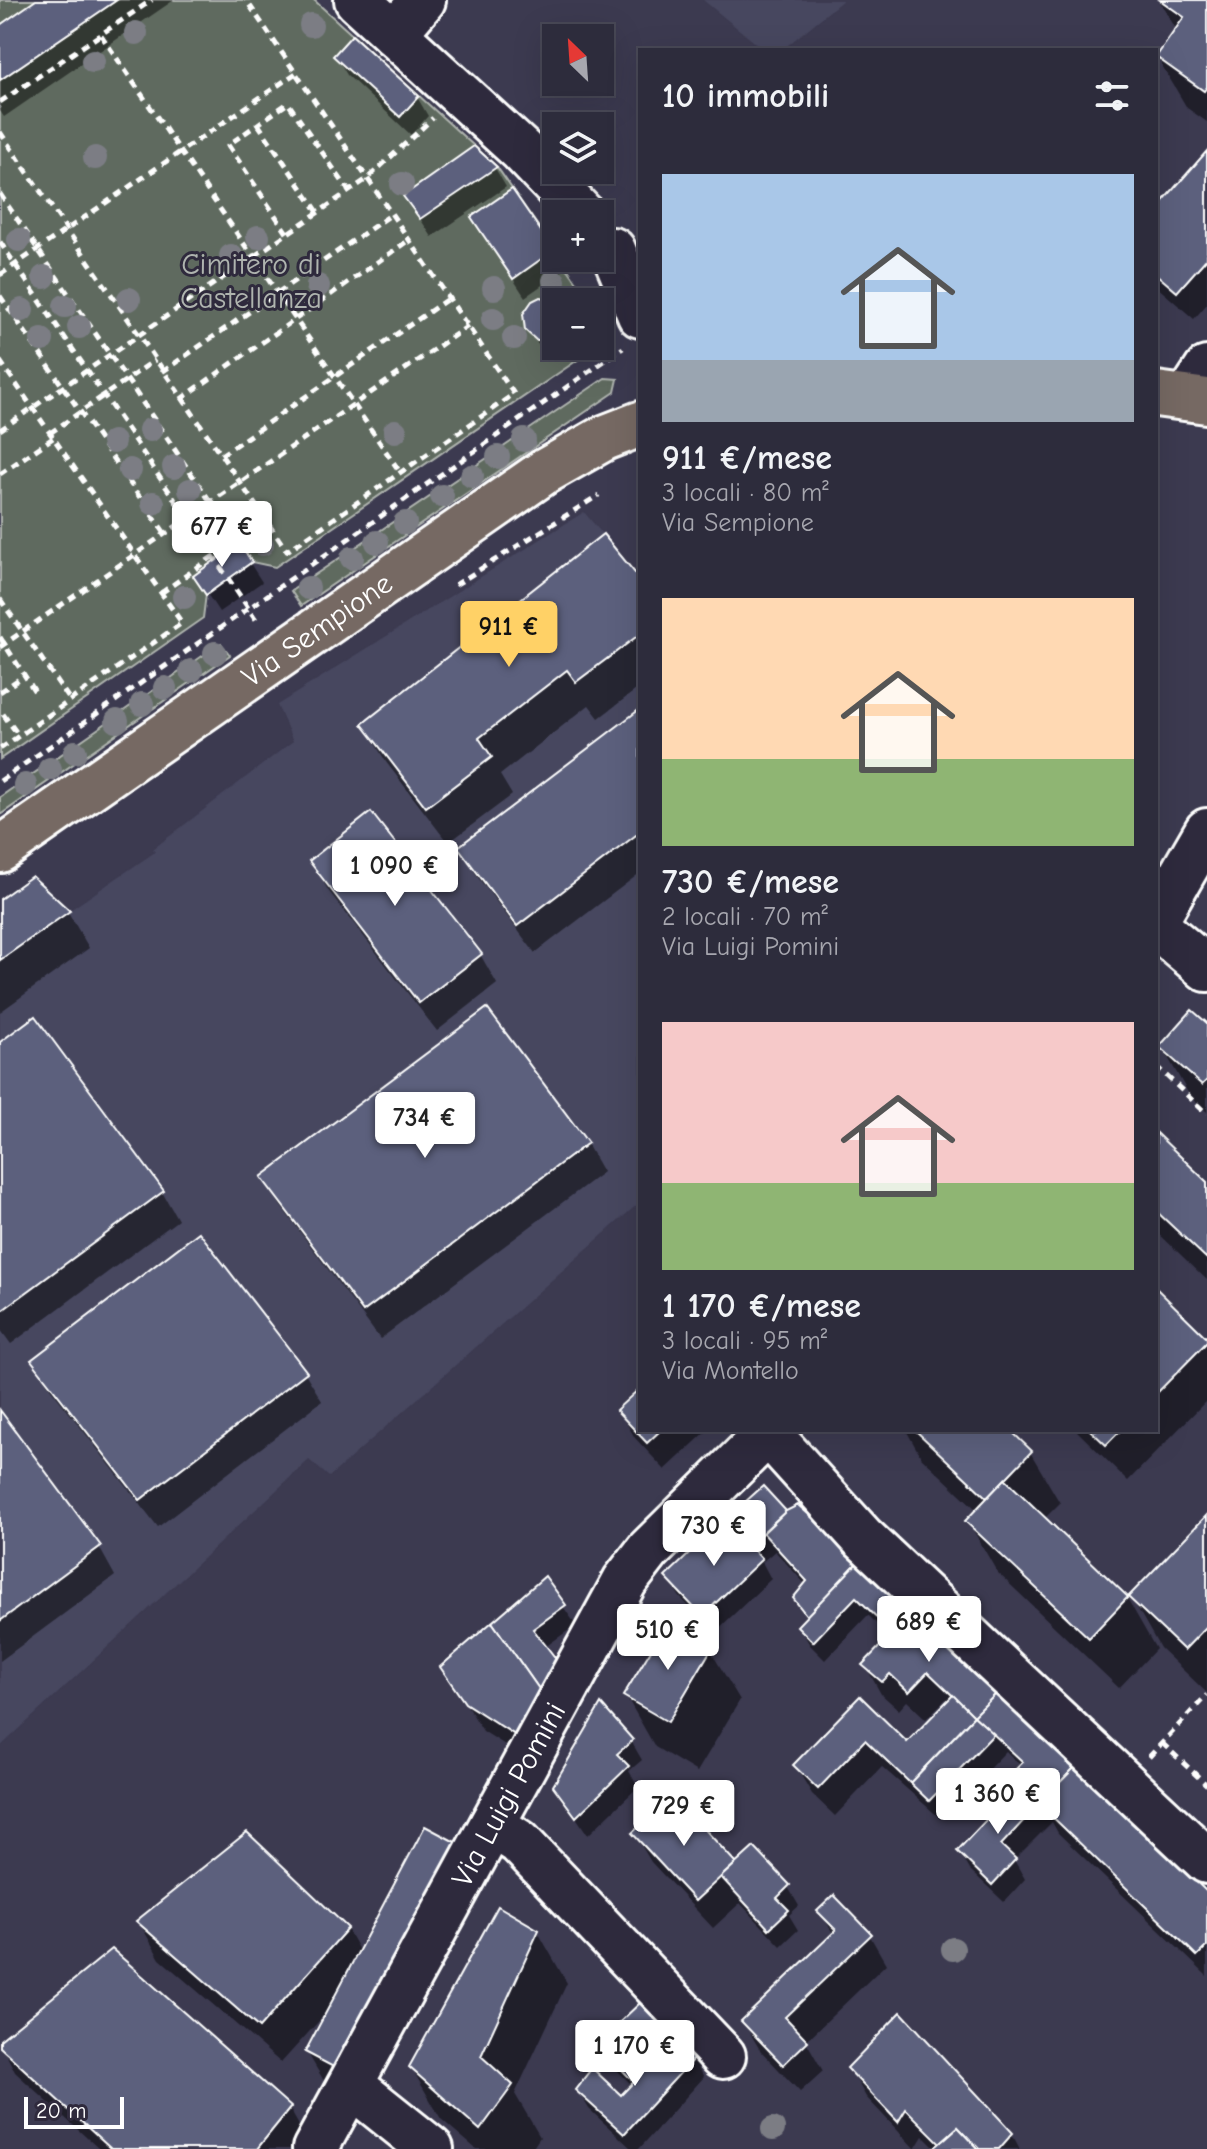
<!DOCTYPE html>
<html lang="it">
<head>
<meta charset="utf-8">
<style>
  body { margin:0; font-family:"Comic Neue",sans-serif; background:#393847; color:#f1f3f6; height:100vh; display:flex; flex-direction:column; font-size:30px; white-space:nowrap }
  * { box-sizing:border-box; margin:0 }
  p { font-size:26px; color:#a7a7af }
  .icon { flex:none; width:44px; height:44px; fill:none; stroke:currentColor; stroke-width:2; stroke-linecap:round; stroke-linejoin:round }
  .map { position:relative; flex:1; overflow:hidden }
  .side { position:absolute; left:638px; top:48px; width:520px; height:1384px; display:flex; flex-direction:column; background:#2d2c3c; border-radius:0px; box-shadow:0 8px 32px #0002,0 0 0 2px #484856 }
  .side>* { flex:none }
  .needle { width:52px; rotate:335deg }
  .controls { position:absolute; left:542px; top:24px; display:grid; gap:16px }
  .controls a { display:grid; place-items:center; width:72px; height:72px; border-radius:0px; background:#2d2c3c; box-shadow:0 8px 32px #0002,0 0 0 2px #484856; font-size:40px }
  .scale { position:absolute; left:24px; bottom:20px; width:100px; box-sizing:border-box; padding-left:8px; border:4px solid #fff; border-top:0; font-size:22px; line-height:28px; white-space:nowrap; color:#fff; -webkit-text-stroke:6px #2f2a3d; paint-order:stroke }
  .price { position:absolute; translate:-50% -68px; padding:0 18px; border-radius:8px; background:#fff; color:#222; font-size:26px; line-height:52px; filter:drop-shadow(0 2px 4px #0008) }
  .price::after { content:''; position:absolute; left:50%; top:48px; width:24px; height:18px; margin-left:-12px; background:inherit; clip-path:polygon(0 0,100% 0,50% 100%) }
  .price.current { background:#ffd166; color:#111 }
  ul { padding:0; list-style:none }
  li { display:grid; align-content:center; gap:16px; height:424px; padding:0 24px }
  li span { display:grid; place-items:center; height:248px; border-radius:0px; color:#555 }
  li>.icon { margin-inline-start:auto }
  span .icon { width:144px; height:144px; fill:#fffc; stroke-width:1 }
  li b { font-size:34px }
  h2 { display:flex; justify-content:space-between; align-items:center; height:96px; padding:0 24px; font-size:34px }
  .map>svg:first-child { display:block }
  .built { fill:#46465e }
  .green { fill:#5f6a5f; stroke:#afb4af; stroke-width:2 }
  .shadow { fill:#0007 }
  .building { fill:#5c617d; stroke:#fff; stroke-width:2 }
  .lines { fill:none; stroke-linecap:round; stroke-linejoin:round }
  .minor-casing { stroke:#fff; stroke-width:50 }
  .major-casing { stroke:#fff; stroke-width:50 }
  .path { stroke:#fff; stroke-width:5; stroke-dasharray:8 6; stroke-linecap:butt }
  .minor { stroke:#2f2a3d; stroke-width:44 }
  .major { stroke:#766964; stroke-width:44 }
  .tree { fill:#7b7d84 }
  .labels { text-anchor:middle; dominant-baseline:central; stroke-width:6; stroke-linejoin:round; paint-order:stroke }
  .park-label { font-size:30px; fill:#afb4af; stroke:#2f2a3d }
  .street-label { font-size:30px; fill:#fff; stroke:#2f2a3d }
</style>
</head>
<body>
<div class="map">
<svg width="1207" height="2149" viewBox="0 0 1207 2149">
  <rect width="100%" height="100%" fill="#3c3a50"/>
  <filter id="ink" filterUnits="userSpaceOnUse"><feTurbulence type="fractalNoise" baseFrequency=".0125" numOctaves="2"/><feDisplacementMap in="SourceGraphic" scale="16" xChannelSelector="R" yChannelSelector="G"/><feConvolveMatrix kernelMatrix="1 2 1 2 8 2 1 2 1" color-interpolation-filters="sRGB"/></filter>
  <g filter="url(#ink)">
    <g class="built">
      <path d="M703,0H843L782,50H764Z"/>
      <path d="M584,512L640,579V1202L329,1477L309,1460L0,1747V899L32,876L70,910L155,852L153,849L293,741L277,705Z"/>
    </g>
    <g class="green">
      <path d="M0,0H314L497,167L556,252V258H560L591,302H556V346H598L275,567L252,562L206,594L203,618L0,759Z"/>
      <path d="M605,378L618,379L615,392L301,606L291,591Z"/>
      <path d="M221,643L230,655L0,815V797Z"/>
    </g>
    <g class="shadow">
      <path d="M37,0H174L4,117L0,111V28Z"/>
      <path d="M1159,0H1207V122L1187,108L1157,57L1176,29Z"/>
      <path d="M336,56L417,97L428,116L411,135L347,75Z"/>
      <path d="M1207,154V304L1194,319L1156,286V228L1161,222L1156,212Z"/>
      <path d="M495,168L506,187L432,237L406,197Z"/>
      <path d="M473,218L553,251L564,270L525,297Z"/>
      <path d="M555,300L556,346H577L569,359L549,360L527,329L534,303Z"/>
      <path d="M239,546L262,582L219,612L196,577Z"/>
      <path d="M640,583V687L599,718L589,705L500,775L512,795L448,843L386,762L364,725Z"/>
      <path d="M640,712V873L535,953L477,876L461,848Z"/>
      <path d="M371,815L481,956L497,984L437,1031L328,890L312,862Z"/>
      <path d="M0,901L68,912L89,948L0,1012Z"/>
      <path d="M486,1011L587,1144L603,1172L380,1339L280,1205L264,1177Z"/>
      <path d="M1207,1026V1112L1191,1098L1162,1047Z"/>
      <path d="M0,1044L162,1192L178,1220L11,1344L0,1329Z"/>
      <path d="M1156,1136L1207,1185V1280L1156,1231Z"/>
      <path d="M1156,1291L1207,1340V1400L1128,1481L1076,1430H1156Z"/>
      <path d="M34,1360L305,1373L322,1401L158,1527L50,1388Z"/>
      <path d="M640,1390V1430H708L665,1470L635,1438L619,1410Z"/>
      <path d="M0,1414L99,1547L115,1576L0,1661Z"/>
      <path d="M906,1430H1007L1030,1452L1060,1503L1044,1519L1127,1598L1156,1649L1119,1688L997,1572L968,1521L978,1511L921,1457Z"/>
      <path d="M763,1489L1207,1895V1976L1058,1833L1052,1822L1014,1860L1025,1879L1004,1902L970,1870L959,1851L1019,1789L1012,1776L1021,1766L1006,1751L941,1819L882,1767L835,1816L812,1794L795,1765L860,1699L908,1745L949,1702L946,1699L926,1719L907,1701L899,1710L881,1694L865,1665L891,1638L868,1615L825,1660L810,1645L799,1626L807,1618L795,1598L806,1585L775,1551L762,1562L771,1579L714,1633L679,1596L668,1577Z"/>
      <path d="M1207,1518V1693L1160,1648L1131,1597Z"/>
      <path d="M544,1579L576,1625L545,1647L567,1681L532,1762L483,1731L443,1667Z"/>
      <path d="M710,1650L740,1700L697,1772L655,1747L626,1696Z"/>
      <path d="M631,1741L642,1760L629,1771L638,1787L588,1835L555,1786Z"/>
      <path d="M673,1798L736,1866L754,1849L788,1887L799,1906L789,1915L798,1930L781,1946L740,1903L713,1928L651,1862L634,1833Z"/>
      <path d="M820,1911L870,1936L886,1964L806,2041L823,2071L800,2092L760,2050L743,2021L834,1935Z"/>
      <path d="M139,1922L347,1929L360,1952L356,2098L324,2081L307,2052L327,2012L281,2063L160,1959Z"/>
      <path d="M538,1932L567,1983L515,2094L540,2137L532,2149H476L441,2119L411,2067Z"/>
      <path d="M642,2004L693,2058L704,2077L639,2149H632L589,2109L578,2090L621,2098L632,2085L610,2063L599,2044Z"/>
      <path d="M0,2042L289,2108L305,2136L296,2149H99L15,2072Z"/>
      <path d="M850,2068L1012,2134L1020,2149H936L923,2136L915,2149L866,2097Z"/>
    </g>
    <g class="building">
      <path d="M36,0H117L0,80V25Z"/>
      <path d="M1160,0H1207V87L1204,91L1156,57L1184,17Z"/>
      <path d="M352,35L419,96L400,117L333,56Z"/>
      <path d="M474,146L497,167L420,219L403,196Z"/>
      <path d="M1207,151V258L1177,292L1156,274V225L1161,219L1156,209Z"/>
      <path d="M512,189L554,250L513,279L471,217Z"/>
      <path d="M540,297L561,302H556V341H537L525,330L523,314L532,301Z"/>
      <path d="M603,534L640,579V634L576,682L567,670L479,738L492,757L426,807L362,724Z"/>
      <path d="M239,543L252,562L206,595L193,576Z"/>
      <path d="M640,709V832L517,926L458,847Z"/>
      <path d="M371,812L482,954L419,1003L309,861Z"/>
      <path d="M32,876L70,911L0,960V899Z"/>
      <path d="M487,1008L588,1143L363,1312L261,1177Z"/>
      <path d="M1192,1010L1207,1023V1080L1202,1085L1159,1047Z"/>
      <path d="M35,1016L164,1191L0,1312V1042Z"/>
      <path d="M1156,1133L1207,1182V1259L1156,1211Z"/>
      <path d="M199,1232L307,1372L140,1500L31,1360Z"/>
      <path d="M1156,1288L1207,1338V1342L1156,1394Z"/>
      <path d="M640,1388V1430H661L647,1443L616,1410Z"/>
      <path d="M0,1410L101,1546L0,1621Z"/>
      <path d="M915,1430H1010L1032,1451L987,1498Z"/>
      <path d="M1090,1430H1121L1106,1445Z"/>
      <path d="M1005,1479L1128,1597L1089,1638L965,1521Z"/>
      <path d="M763,1486L786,1511L749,1545L725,1520Z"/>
      <path d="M798,1505L860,1560L807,1616L793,1598L807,1581L763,1533L786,1511Z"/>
      <path d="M1207,1515V1626L1184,1650L1128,1597Z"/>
      <path d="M725,1520L762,1559L702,1616L665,1577Z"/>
      <path d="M860,1560L914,1611L893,1633L856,1597L813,1642L797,1626Z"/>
      <path d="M545,1576L566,1605L533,1629L557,1660L539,1689L492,1622Z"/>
      <path d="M914,1611L998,1692L974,1716L928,1672L909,1692L890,1674L882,1682L862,1665Z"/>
      <path d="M492,1622L539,1689L515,1735L465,1703L440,1667Z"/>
      <path d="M668,1622L712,1648L668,1722L623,1696Z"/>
      <path d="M998,1692L1076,1766L1039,1804L1009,1776L1023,1762L974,1716Z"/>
      <path d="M953,1695L974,1716L910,1783L865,1740L818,1789L793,1765L860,1696L907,1742Z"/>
      <path d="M601,1704L633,1740L617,1754L629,1766L576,1817L553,1786Z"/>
      <path d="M974,1716L994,1734L929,1801L910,1783Z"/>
      <path d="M1076,1766L1207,1892V1946L1197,1956L1039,1804Z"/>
      <path d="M1019,1785L1039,1804L1001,1845L1016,1859L992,1885L957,1851Z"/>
      <path d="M673,1795L736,1863L695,1901L632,1833Z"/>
      <path d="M425,1826L459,1844L339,2070L305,2052Z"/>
      <path d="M247,1832L348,1928L259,2028L136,1921Z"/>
      <path d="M754,1847L790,1885L777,1898L789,1910L769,1929L721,1877Z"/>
      <path d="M834,1895L872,1934L785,2017L808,2041L783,2065L741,2021L836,1930L817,1911Z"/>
      <path d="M498,1906L539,1930L481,2056L513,2085L480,2130L409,2067Z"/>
      <path d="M112,1949L291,2107L257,2149H111L0,2047V2040Z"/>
      <path d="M642,2001L677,2038L633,2081L597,2044Z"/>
      <path d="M901,2012L1013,2133L999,2149H979L958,2127L940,2143L906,2109L898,2122L847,2068Z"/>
      <path d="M677,2038L695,2057L624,2134L575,2090L592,2068L621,2095Z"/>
      <path d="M958,2127L979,2149H933L940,2143Z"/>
    </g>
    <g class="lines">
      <g class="minor-casing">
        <g id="minor">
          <path d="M357,0L521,150L582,214"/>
          <path d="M394,34L423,0"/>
          <path d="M613,250L640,315"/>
          <path d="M1188,398L1207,369"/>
          <path d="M1156,919L1207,831"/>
          <path d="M1156,926L1207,969"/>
          <path d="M768,1433L862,1537L1207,1861"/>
          <path d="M492,1825L519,1842L723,2056"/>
          <path d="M351,2085L431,2149"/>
          <path id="s1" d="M315,2149L625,1581L649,1550L771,1430"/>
        </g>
      </g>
      <g class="major-casing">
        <g id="major">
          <path d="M1156,394L1207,401"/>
          <path id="s2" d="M0,850L544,472L604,438L640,424"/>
        </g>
      </g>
      <g class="path">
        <path d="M101,35L400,472"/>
        <path d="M0,102L152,0"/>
        <path d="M258,124L318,212"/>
        <path d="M0,132L287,551L514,394L246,0"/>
        <path d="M0,194L212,504"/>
        <path d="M287,233L228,145L288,103L349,191"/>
        <path d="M0,242L259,624"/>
        <path d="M0,275L296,73"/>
        <path d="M0,296L166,535"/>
        <path d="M0,361L182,623L0,749"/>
        <path d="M162,372L392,214"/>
        <path d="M181,399L409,240"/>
        <path d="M0,430L367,179L433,118"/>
        <path d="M50,433L155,360"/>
        <path d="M221,455L449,298"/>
        <path d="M0,474L53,438"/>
        <path d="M455,585L599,495"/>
        <path d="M161,593L265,520"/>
        <path d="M0,599L70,700"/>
        <path d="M0,637L37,695"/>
        <path d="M0,647L468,326"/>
        <path d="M0,692L25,675"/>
        <path d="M3,714L19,736"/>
        <path d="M0,781L623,348"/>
        <path d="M1156,1066L1207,1114"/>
        <path d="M1162,1743L1207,1785"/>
        <path d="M1149,1757L1207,1695"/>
      </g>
      <use href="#minor" class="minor"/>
      <use href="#major" class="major"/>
    </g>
    <g class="tree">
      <circle cx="311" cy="25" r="12"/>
      <circle cx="136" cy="33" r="12"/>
      <circle cx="93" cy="61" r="12"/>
      <circle cx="95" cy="158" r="12"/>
      <circle cx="402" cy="184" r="12"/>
      <circle cx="258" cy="237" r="12"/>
      <circle cx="19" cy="240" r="12"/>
      <circle cx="231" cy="256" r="12"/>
      <circle cx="44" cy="277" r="12"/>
      <circle cx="554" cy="281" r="12"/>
      <circle cx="318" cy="286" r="12"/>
      <circle cx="494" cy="288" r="12"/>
      <circle cx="129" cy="299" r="12"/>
      <circle cx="65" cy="306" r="12"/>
      <circle cx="22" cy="310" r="12"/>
      <circle cx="493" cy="319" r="12"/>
      <circle cx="79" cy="327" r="12"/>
      <circle cx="514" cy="338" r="12"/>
      <circle cx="42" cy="340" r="12"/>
      <circle cx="150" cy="430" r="12"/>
      <circle cx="395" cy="431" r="12"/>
      <circle cx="524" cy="440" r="12"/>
      <circle cx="113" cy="442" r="12"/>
      <circle cx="498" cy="457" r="12"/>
      <circle cx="174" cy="467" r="12"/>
      <circle cx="130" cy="470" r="12"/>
      <circle cx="472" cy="476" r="12"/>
      <circle cx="190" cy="490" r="12"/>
      <circle cx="442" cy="496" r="12"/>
      <circle cx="153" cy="503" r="12"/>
      <circle cx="405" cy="523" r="12"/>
      <circle cx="377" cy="542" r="12"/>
      <circle cx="262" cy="544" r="12"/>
      <circle cx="352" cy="558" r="12"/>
      <circle cx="308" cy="588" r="12"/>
      <circle cx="184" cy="597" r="12"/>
      <circle cx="215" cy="653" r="12"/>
      <circle cx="191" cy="671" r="12"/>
      <circle cx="165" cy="688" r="12"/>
      <circle cx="142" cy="704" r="12"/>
      <circle cx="117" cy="721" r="12"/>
      <circle cx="75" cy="752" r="12"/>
      <circle cx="50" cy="769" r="12"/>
      <circle cx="25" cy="785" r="12"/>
      <circle cx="953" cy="1949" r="12"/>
      <circle cx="773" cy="2129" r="12"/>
    </g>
  </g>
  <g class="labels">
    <g class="park-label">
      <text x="251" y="264">Cimitero di<tspan x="251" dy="34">Castellanza</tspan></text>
    </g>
    <g class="street-label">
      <text stroke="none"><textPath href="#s2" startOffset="386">Via Sempione</textPath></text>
      <text stroke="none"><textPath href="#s1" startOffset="404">Via Luigi Pomini</textPath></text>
    </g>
  </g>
</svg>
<div class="controls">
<a><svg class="needle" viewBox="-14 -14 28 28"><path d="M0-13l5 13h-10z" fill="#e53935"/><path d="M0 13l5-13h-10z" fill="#a7a7af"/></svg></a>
<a><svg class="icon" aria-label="layers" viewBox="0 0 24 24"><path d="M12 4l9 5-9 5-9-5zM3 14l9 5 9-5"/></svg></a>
<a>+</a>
<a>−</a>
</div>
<div class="scale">20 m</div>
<b class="price" style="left:222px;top:569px">677 €</b>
<b class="price current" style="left:509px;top:669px">911 €</b>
<b class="price" style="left:395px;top:908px">1 090 €</b>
<b class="price" style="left:425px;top:1160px">734 €</b>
<b class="price" style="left:714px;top:1568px">730 €</b>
<b class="price" style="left:929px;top:1664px">689 €</b>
<b class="price" style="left:668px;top:1672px">510 €</b>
<b class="price" style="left:998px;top:1836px">1 360 €</b>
<b class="price" style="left:684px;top:1848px">729 €</b>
<b class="price" style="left:635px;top:2088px">1 170 €</b>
<section class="side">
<h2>10 immobili<svg class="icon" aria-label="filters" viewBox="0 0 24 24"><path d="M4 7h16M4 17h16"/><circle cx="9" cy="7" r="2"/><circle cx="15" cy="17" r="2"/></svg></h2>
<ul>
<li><span style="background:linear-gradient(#a9c7e8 75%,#9aa5b1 0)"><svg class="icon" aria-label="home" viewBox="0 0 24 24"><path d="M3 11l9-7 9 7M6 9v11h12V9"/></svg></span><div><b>911 €/mese</b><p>3 locali · 80 m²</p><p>Via Sempione</p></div></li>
<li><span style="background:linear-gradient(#ffd9b3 65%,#8fb573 0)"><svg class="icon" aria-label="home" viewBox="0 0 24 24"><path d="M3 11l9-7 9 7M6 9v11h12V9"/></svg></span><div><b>730 €/mese</b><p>2 locali · 70 m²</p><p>Via Luigi Pomini</p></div></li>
<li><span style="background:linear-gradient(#f6c9c9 65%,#8fb573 0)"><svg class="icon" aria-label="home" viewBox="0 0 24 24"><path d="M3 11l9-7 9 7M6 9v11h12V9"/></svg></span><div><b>1 170 €/mese</b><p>3 locali · 95 m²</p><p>Via Montello</p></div></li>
</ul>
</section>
</div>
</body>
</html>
